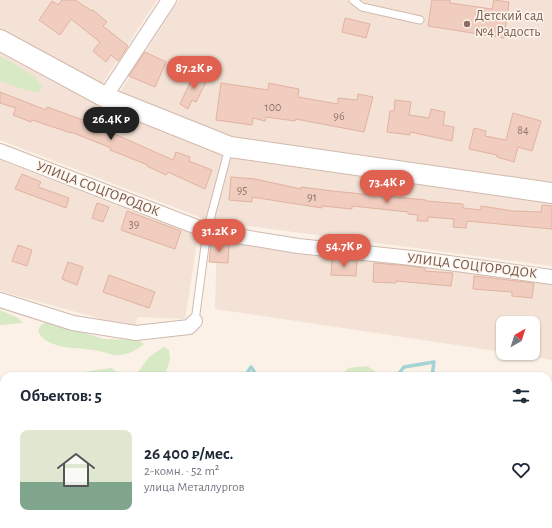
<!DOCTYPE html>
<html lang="ru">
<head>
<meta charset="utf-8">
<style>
  body { margin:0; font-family:"Alegreya Sans",sans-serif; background:#f2f2f3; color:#1f2937; height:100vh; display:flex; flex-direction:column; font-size:15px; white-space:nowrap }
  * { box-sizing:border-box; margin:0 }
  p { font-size:13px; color:#747a83 }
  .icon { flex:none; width:22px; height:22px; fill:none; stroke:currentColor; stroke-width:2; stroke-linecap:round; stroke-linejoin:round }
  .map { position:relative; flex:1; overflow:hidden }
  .drawer { position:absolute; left:0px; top:372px; width:552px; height:156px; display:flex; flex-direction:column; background:#fff; border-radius:12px 12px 0 0; box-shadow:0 1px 3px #0004 }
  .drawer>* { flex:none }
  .needle { width:26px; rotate:39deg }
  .buttons { position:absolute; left:496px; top:316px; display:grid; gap:8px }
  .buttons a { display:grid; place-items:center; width:44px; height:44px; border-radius:8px; background:#fff; box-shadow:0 1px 3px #0004; font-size:20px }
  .price { position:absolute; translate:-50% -34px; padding:0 9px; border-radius:14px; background:#e16150; color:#fff; font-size:13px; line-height:26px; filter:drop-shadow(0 1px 2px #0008) }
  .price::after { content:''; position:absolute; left:50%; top:24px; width:12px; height:9px; margin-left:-6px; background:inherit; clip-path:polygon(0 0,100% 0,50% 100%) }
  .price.on { background:#222; color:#fff }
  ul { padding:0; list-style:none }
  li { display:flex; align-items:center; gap:12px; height:100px; padding:0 20px }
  li span { display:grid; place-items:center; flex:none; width:112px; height:80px; border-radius:8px; color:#555 }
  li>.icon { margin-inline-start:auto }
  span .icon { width:48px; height:48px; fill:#fffc; stroke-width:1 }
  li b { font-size:17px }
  h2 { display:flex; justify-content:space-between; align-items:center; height:48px; padding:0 20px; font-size:17px }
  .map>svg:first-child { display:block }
  .residential { fill:#f3e2d5 }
  .green { fill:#d7e9c5 }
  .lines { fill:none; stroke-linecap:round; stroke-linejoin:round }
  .stream { stroke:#a2d3d6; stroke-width:3.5 }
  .building { fill:#f0cdbf; stroke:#e2b2a0 }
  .lane-casing { stroke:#cfbab0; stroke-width:9 }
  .street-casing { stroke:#cfbab0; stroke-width:16 }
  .secondary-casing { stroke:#d2b9ad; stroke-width:22 }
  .path { stroke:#d5b0a2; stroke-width:2; stroke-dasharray:1 3; stroke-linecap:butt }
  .lane { stroke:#fff; stroke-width:7 }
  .street { stroke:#fff; stroke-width:14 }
  .secondary { stroke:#fff; stroke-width:20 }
  .education-dot { fill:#8d6e63; stroke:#fef5ec; stroke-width:1.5 }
  .labels { text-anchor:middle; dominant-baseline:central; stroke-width:3; stroke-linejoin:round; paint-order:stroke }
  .number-label { font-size:12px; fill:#937469 }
  .education-label { font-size:14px; fill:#785e54; stroke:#fef5ec; text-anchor:start }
  .street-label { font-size:14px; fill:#74564c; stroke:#fef5ec }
</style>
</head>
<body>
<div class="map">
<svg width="552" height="528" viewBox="0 0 552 528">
  <rect width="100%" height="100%" fill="#fcf1e6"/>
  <g class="residential">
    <path d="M0,0H157L102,84L0,29Z"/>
    <path d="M179,0H552V183L232,138L120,92Z"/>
    <path d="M0,49L101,105L226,157L552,203V266L210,221L0,140Z"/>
    <path d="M0,160L198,236L185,319L138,317L134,328L0,291Z"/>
    <path d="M217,241L552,280V360L508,353H533V323H503V352L215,309Z"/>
    <path d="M0,426L4,427V524H16L15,528L0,524Z"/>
    <path d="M548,494H552V528H40L41,524H548Z"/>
  </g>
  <g class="green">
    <path d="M0,56L34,76L42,87L39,92L26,90L0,81Z"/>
    <path d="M0,310L18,318L23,323L0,325Z"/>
    <path d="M50,322L104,339L138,340L144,344C137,350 129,354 120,355C112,356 106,352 99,351C83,347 44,351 38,330L42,324Z"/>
    <path d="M164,347L169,350L170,359L165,376H135L149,357Z"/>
    <path d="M367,366L382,376H338L349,368Z"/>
    <path d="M111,368L123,376H70L77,373Z"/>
  </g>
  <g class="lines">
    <g class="stream">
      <path d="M104,376H107"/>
      <path d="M245,376L251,367L257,376"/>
      <path d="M397,376L404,367L434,362L432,376"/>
      <path d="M0,399L4,400"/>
      <path d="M548,415L552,414"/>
    </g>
  </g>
  <g class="building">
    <path d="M62,0H75L92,11L93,10L107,22L103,26L128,46L118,61L111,55L106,62L93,51L100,42L71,19L60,35L39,20L52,1L58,5Z"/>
    <path d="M432,0H450V3L492,9L494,0L509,2L504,38L428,26Z"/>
    <path d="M345,18L370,24L366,38L342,32Z"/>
    <path d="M145,52L166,62L155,87L129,76Z"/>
    <path d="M195,72L208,78L196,102L192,100L188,109L180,104Z"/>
    <path d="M221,83L268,90L269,83L278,85L299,89L298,97L338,104V98L357,100L358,94L373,97L364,132L296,119L295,121L266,117L265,121L253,118L252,125L216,120Z"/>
    <path d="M0,92L46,110L47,107L83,120L173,160L176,152L190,157L189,161L212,170L205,189L168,172L166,175L147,166L148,165L110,150L111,148L71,132V133L32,120L31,122L13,115L16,108L0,103Z"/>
    <path d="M395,100L411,102L409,115L429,118L431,109L445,112L443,125L454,127L452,141L410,132V135L387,132L390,111H394Z"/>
    <path d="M513,113L541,121L532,151L518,147L514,162L497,157V155L469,149L474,128L486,131L485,136L506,140Z"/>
    <path d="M22,174L41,182L38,187L69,198L66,208L15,189Z"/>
    <path d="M231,177L255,179L301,189V187L332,191L426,200V201L463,204V208L481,210V206L513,211L541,212L542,205L552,206V229L467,221L466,228L453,227L454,219L428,217V221H417L418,215L408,214V212L352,206V209L322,206V208L252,197V202L229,200Z"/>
    <path d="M97,203L109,207L103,222L92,218Z"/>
    <path d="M127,211L181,231L175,249L121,230Z"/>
    <path d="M211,243L229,245L228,263L209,262Z"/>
    <path d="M18,245L32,250L27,266L12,261Z"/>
    <path d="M332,259L357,261L356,276L331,275Z"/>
    <path d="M68,262L83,267L77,285L62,279Z"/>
    <path d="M374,263L411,266L425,268V271L453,273L451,286L396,281V283L373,282Z"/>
    <path d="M109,275L155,292L149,308L103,292Z"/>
    <path d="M474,276L534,283L532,298L512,296V292L473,289Z"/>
  </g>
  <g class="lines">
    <g class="lane-casing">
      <g id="lane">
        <path d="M353,0L362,7L420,20"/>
        <path d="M195,321L207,231L229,148"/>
      </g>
    </g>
    <g class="street-casing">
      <g id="street">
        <path d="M105,97L169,0"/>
        <path d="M0,151L207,231L298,246L412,258L552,277"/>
        <path d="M0,300L73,323L136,333L189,327L195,321"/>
        <path d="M32,528V524"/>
      </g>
    </g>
    <g class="secondary-casing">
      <path id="secondary" d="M0,40L105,97L230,147L552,193"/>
    </g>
    <path class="path" d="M0,421L4,422"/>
    <use href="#lane" class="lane"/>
    <use href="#street" class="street"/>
    <use href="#secondary" class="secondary"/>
  </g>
  <circle class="education-dot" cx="467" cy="24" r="4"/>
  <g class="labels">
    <g class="number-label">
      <text x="273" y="107">100</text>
      <text x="339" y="116">96</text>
      <text x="523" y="130">84</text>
      <text x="242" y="190">95</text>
      <text x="312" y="197">91</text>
      <text x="134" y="224">39</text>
    </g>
    <g class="education-label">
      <text x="475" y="16">Детский сад<tspan x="475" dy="16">№4 Радость</tspan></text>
    </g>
    <g class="street-label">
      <text transform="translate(98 189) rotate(21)">УЛИЦА СОЦГОРОДОК</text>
      <text transform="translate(472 266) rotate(7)">УЛИЦА СОЦГОРОДОК</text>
    </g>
  </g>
</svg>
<div class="buttons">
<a><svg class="needle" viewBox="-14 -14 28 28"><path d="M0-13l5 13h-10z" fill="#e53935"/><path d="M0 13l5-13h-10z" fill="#747a83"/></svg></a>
</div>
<b class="price" style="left:194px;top:90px">87.2K ₽</b>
<b class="price on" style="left:111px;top:141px">26.4K ₽</b>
<b class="price" style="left:387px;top:204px">73.4K ₽</b>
<b class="price" style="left:219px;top:253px">31.2K ₽</b>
<b class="price" style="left:344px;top:268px">54.7K ₽</b>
<section class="drawer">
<h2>Объектов: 5<svg class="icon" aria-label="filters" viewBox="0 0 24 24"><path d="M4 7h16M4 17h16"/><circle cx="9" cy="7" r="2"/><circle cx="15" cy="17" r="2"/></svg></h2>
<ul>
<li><span style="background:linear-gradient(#dfe7d0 65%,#7fa58c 0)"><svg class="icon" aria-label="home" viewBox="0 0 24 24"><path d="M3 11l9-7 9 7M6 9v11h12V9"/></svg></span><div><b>26 400 ₽/мес.</b><p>2-комн. · 52 m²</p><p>улица Металлургов</p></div><svg class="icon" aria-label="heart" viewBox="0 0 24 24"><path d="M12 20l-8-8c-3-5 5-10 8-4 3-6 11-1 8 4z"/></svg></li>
</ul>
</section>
</div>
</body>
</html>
